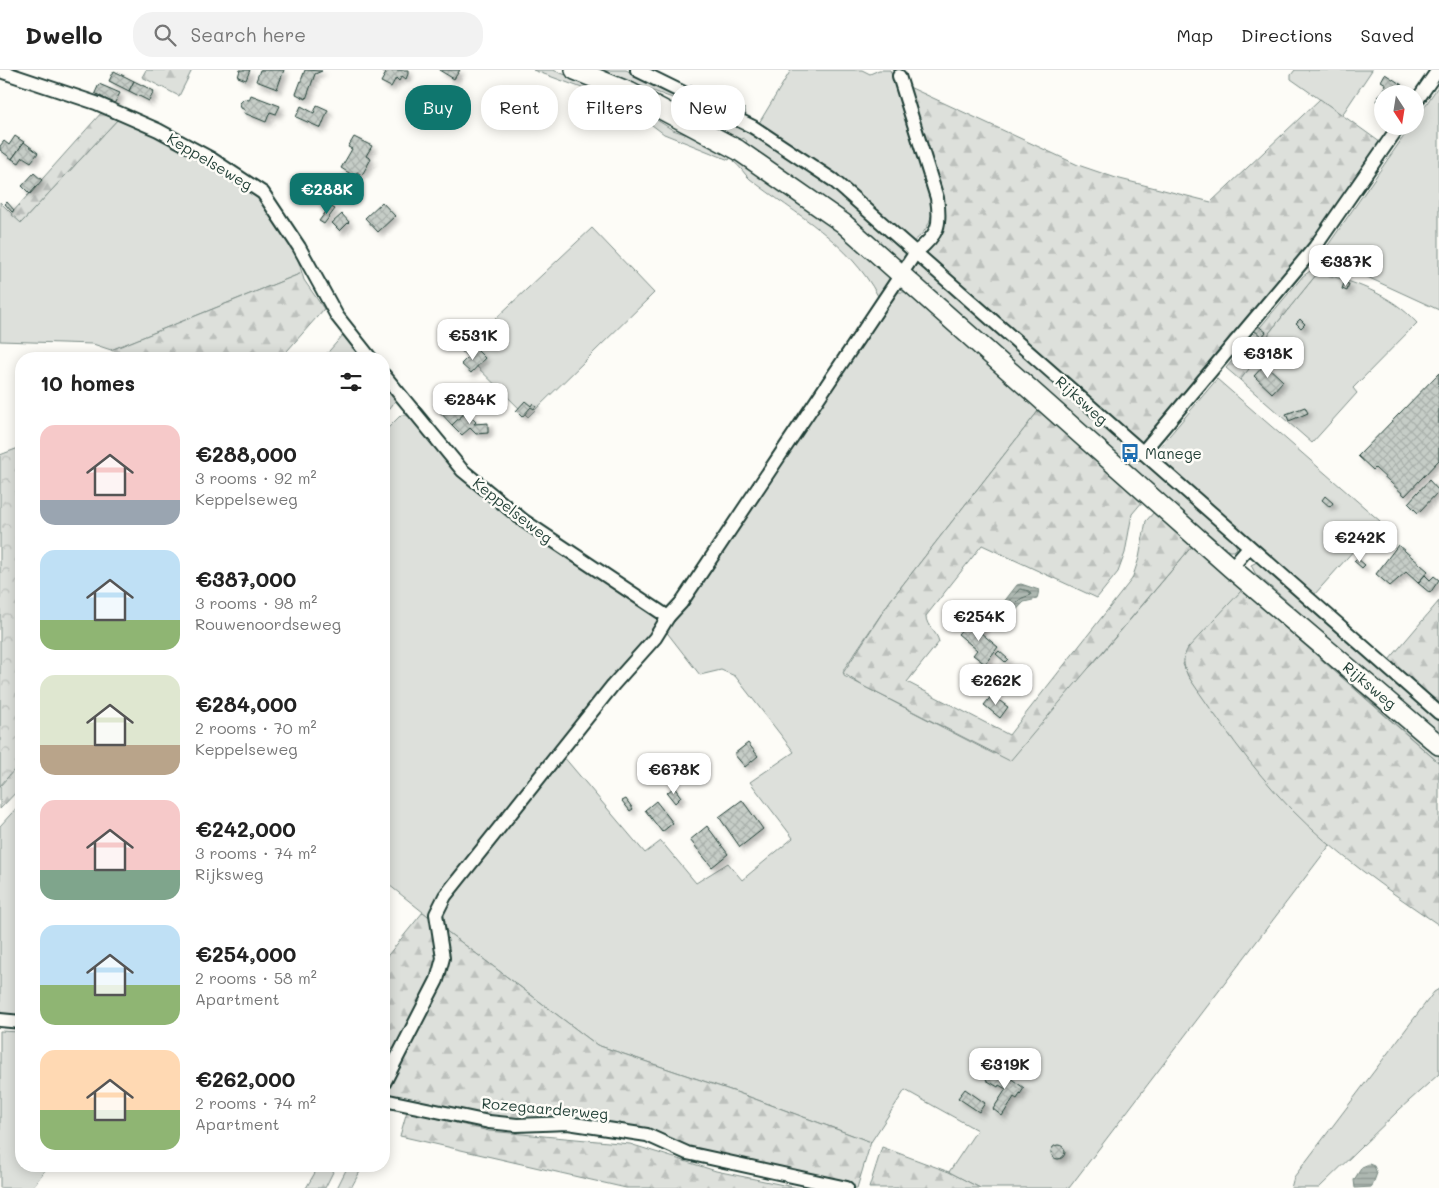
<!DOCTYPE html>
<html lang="en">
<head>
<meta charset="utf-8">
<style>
  body { margin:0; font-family:Mali,sans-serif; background:#f2f2f2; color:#222; height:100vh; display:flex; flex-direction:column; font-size:19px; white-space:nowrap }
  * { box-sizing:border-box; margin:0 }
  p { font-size:16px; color:#767676 }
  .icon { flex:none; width:28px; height:28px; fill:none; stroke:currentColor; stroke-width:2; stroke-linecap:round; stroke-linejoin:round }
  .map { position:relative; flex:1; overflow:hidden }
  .details { position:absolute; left:15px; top:282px; width:375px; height:820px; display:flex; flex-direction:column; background:#fff; border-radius:20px; box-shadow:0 2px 12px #0003 }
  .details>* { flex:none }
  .banner { position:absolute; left:405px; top:15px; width:475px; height:45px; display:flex; gap:10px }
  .needle { width:32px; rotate:168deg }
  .buttons { position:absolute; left:1374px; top:15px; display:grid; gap:10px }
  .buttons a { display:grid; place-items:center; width:50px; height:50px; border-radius:50%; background:#fff; box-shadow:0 2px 12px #0003; font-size:25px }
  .price { position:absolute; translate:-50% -42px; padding:0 11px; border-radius:10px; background:#fff; color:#222; font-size:16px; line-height:32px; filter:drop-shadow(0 1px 2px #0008) }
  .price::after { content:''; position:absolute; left:50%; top:30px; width:15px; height:11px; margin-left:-8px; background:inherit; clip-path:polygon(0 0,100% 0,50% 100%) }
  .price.selected { background:#0f766e; color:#fff }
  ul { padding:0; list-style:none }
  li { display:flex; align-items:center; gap:15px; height:125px; padding:0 25px }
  li span { display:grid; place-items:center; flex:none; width:140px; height:100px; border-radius:15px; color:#555 }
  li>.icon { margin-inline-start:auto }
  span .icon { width:60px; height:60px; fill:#fffc; stroke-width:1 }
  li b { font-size:21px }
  h2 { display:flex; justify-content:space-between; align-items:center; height:60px; padding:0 25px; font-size:21px }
  .chip { padding:0 18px; border-radius:20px; background:#fff; box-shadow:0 2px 12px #0003; font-size:18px; line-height:45px }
  .chip.selected { background:#0f766e; color:#fff }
  header { display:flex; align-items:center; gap:30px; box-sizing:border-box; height:70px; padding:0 25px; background:#fff; border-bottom:1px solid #e0e0e0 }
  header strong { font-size:24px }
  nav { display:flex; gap:28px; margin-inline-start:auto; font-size:18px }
  .search { width:350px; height:45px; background:#f2f2f2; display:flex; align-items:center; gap:12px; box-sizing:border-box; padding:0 18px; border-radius:20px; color:#767676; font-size:19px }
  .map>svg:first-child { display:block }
  .grass { fill:#dde0db; stroke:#7e8e88 }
  .forest { fill:url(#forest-firs); stroke:#7e8e88 }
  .park { fill:url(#park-crowns); stroke:#7e8e88 }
  .water { fill:url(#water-rules); stroke:#75877f }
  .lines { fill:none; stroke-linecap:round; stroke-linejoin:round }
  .shore { stroke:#586e66; stroke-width:1 }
  .building { fill:url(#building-cross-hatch); stroke:#1f3d34; filter:url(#shadow) }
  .minor-casing { stroke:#1f3d34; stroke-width:16 }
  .primary-casing { stroke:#1f3d34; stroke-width:22 }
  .minor { stroke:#fdfcf7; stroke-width:12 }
  .primary { stroke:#fdfcf7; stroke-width:19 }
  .labels { text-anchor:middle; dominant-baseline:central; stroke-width:5; stroke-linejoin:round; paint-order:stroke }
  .street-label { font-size:15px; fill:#1f3d34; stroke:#fdfcf7 }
  .poi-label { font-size:15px; fill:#1f3d34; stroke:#fdfcf7; text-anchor:start }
</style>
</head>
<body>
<header>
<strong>Dwello</strong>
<div class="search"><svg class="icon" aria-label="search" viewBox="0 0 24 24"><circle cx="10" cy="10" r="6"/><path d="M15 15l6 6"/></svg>Search here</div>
<nav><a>Map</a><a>Directions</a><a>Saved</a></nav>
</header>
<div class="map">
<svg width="1439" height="1118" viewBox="0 0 1439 1118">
  <defs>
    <pattern id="forest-firs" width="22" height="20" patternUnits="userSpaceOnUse" patternTransform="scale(1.25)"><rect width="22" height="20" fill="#dde0db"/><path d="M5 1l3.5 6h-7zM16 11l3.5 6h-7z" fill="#bdc1bd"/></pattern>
    <pattern id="park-crowns" width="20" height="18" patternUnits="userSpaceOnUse" patternTransform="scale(1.25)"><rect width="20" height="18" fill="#dde0db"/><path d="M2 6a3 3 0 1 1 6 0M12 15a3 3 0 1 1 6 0" fill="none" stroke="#bdc1bd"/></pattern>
    <pattern id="water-rules" width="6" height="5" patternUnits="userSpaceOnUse" patternTransform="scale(1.25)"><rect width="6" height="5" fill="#aeb8b1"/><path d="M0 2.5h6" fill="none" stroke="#8d9791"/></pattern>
    <pattern id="building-cross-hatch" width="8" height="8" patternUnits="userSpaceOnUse" patternTransform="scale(1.25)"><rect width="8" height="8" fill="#c6cdc7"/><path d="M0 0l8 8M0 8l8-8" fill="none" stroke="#aab1ac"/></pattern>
    <filter id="shadow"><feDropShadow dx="4" dy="4" stdDeviation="2.5" flood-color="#0004"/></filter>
  </defs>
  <rect width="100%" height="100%" fill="#fdfcf7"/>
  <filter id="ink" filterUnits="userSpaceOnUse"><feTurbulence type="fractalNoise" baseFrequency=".02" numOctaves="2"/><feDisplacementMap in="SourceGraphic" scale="10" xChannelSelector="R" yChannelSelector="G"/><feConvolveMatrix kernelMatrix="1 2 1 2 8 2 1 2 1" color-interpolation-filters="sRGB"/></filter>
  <g filter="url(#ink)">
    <g class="grass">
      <path d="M533,0H553L615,24L673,60L700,69L732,85L729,90L664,64L636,43L612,29Z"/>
      <path d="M596,0H626L748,59L747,62L751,65L753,62L844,125L907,183L908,186L901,190L891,185L745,75L747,71L743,68L740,72L686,33Z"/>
      <path d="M791,0H862L870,4L879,0H890L932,123C933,147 931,158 912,173L716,34L690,19L691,15L724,32H735L745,39L746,46L759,53Z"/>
      <path d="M1295,0H1372L1342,45L1291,9V5Z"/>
      <path d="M1439,15V240L1352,200L1317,191L1411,56H1415V51Z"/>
      <path d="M118,49C193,80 279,117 302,203L111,280L93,274L0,271V132L21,153Z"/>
      <path d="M737,88L830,154L890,206L886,220L878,226C849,172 797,145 750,109C744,104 741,97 734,92Z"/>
      <path d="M592,158L654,223L528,347L461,281Z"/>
      <path d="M918,189L1235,472L1237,478L1234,481H1229L1073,348L911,205L912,198Z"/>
      <path d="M1314,202C1351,210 1391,224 1417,253L1353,318L1357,323L1312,373L1240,310L1266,278L1269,263L1316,205Z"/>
      <path d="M898,222H905L1039,340L890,531L844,599V606L994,684L1092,595L1193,475L1242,520L1183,594L1188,606L1267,712L1330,775L1069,1118H980L949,1102L977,1060L905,1020L871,1072L736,1022L597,975L445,860L441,843L450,827L563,686L645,783L661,771L696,813L728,793L742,810L793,768L750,712L794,682L735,606L721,600L700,605L665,560L683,539Z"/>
      <path d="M344,264L364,289H322Z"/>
      <path d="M1217,309L1380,451L1314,525L1160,390L1159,378Z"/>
      <path d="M384,315L396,330L384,346Z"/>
      <path d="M401,345H406L411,348L465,410L498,439L656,545L658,553L653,566L440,825L431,838L433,850L384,811V362Z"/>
      <path d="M1257,492L1439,648V664L1255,503L1251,495Z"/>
      <path d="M1291,561L1439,683V693Z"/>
      <path d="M21,733V952L0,951V756Z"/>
      <path d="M1439,919V1004L1400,1039L1319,1118H1291L1294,1107L1307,1090L1434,922Z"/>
      <path d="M0,961L21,962V1096H48L32,1118H0Z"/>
    </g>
    <g class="forest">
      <path d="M146,0H192L179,26L142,7Z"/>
      <path d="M907,16L1078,95L1116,108L1211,132L1320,29L1384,75L1341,139L1143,375L926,184C938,170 946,162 944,143Z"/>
      <path d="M102,42L118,49L21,153L11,144Z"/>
      <path d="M1310,201L1314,202L1316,205L1269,263L1266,278L1240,310L1226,298L1303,206Z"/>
      <path d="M302,203L304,210L324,239L280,289H127L111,280Z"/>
      <path d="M1039,340L1143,431L1132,444L1125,483L1118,502L1097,528L982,475L926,546C926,557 937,561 939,572L907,612L1009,665L1132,509L1139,488L1146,451L1155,441L1193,475L1010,691L863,616L843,603L890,531Z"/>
      <path d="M1242,520L1439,693V855C1386,819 1334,783 1290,738C1251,697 1219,652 1188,606C1183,594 1182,589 1188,578Z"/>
      <path d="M1439,531V633L1389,590Z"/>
      <path d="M21,579V717L0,739V604Z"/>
      <path d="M423,842L433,850L437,889L429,913L384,1000V890Z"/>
      <path d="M445,860L597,975L736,1022L871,1072L857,1118H848L624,1063L504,1054L389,1026L386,1022L392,1009L445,906L448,887Z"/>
      <path d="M407,1041L489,1061L630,1074L716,1101L798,1118H626L400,1066Z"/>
      <path d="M882,1077L949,1102L980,1118H869Z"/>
      <path d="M319,1096H336L325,1118H306Z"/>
      <path d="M348,1096H363L351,1118H337Z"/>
    </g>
    <path class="park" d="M21,377V692L0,716V385Z"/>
    <g class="water">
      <path d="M1021,514L1039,520L1037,529L1024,532L1002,555L991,558L989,551L1017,515Z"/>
      <path d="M1369,1094L1374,1096L1377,1103L1372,1117L1355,1118L1354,1110L1362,1097Z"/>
    </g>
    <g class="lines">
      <path class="shore" d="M1020,519L1029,521L1031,525L1022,528L1008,539L1007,535Z"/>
    </g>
    <g class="building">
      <path d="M240,0H250L246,10L238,7Z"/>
      <path d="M260,0H284L277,19L256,11Z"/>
      <path d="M305,0L322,1L315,4L306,29L296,24Z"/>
      <path d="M381,0H408V4L406,9L402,6L399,11L396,8L391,17L381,12L386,3Z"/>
      <path d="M439,0H460L454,9Z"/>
      <path d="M114,1L134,11L129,21L109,11Z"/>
      <path d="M1385,4L1402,15L1397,24H1382V35L1376,31L1386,14L1381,11Z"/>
      <path d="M134,11L154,21L149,31L129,21Z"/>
      <path d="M99,14L120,23L114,34L95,23Z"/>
      <path d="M251,25L280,36L276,44L270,42L266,52L244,43L245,40L241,38L240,33L244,29L249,30Z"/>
      <path d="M317,35L328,40L321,58L296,47L301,36L314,43Z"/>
      <path d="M15,66L24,72L12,89L0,80V76L4,71L9,75Z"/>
      <path d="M354,67L372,76L366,86L371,89L362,105L357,102L354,106L341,98L352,79L348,77Z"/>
      <path d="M24,72L38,83L31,92L23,87L19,93L12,89Z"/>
      <path d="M34,103L42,110L30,124L22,116Z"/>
      <path d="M7,132L14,140L12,142L5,134Z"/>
      <path d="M382,132L395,146L378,162L365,148Z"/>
      <path d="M330,136L335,139L324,154L319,151Z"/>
      <path d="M342,144L349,152L340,161L332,153Z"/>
      <path d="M1344,213L1349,214L1347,221L1342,219Z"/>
      <path d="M1300,249L1305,254L1301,258L1296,253Z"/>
      <path d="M1257,255L1266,262L1262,267L1253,259Z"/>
      <path d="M476,279L485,288L471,303L461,294Z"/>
      <path d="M1265,294L1283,311L1272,323L1254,306Z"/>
      <path d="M1439,303V390L1405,426L1375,398L1373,400L1358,386Z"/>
      <path d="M450,326L466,342L452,355L437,339Z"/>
      <path d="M525,331L531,336L533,333L536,336L534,339L531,337L522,347L516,341Z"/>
      <path d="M1305,337L1308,343L1289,351L1286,344Z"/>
      <path d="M466,342L476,352L474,354L488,353V363L476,364L470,358L462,365L452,355Z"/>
      <path d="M1429,410L1439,421L1418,443L1408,433Z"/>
      <path d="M1325,426L1333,433L1330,437L1322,430Z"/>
      <path d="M1398,475L1428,501L1418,513L1406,502L1390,516L1376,504Z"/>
      <path d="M1357,488L1365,495L1362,498L1354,491Z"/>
      <path d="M1425,505L1430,510L1434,506L1439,510L1430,523L1418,513Z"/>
      <path d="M977,551L985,557L981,563L998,577L985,594L973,585L977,580L958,564L966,555L971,559Z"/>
      <path d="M999,581L1008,589L1005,592L996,584Z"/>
      <path d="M992,625L1008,637L1000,648L984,635Z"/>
      <path d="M748,673L758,686L745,697L734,684Z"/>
      <path d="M674,717L681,727L675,733L667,723Z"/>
      <path d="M626,729L633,739L630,741L622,731Z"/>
      <path d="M742,730L763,759L740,777L719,747Z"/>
      <path d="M656,731L673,753L662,762L645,740Z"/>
      <path d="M707,756L728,784L712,797L690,770Z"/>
      <path d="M995,997L1024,1018L1017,1029L1014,1027L1002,1046L993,1039L1006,1019L999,1015L998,1017L986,1010Z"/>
      <path d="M965,1019L985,1033L979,1042L958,1028Z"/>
      <circle cx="1058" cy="1082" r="7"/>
    </g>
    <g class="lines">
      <g class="minor-casing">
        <g id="minor">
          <path d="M637,0L753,57L833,110L1439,643"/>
          <path d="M0,1L96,33L158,60L210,88L263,123L299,177L337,246L371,289"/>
          <path d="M1415,33L1438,0"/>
          <path d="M384,305L462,400L524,451L668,547"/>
          <path d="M1142,383L1315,177L1399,56"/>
          <path d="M1231,498L1249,477"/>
          <path d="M0,950L21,952"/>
          <path d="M384,1013L437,910L443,888L436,844L445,826L613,615L655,568L668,547L681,533L916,182C939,164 941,155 937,128L899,6"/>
          <path d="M384,1030L489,1052L517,1055L568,1053L647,1065L687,1083L847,1118"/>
        </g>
      </g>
      <g class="primary-casing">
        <path id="primary" d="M575,0L629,22L738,80L843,153L1231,498L1439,675"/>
      </g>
      <use href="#minor" class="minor"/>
      <use href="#primary" class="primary"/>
    </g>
  </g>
  <defs>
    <g id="bus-bare" transform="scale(1.5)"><path d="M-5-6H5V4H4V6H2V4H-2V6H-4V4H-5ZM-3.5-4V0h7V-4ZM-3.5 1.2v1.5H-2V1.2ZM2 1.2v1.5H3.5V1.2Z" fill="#1f6fb2" stroke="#fdfcf7" stroke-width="2.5" paint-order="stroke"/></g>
  </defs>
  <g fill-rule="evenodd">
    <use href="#bus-bare" x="1130" y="383"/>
  </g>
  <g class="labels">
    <g class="street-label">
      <text transform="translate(210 91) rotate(31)">Keppelseweg</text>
      <text transform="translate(1082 330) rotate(42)">Rijksweg</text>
      <text transform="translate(513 440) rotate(38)">Keppelseweg</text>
      <text transform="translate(1370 615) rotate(40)">Rijksweg</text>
      <text transform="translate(545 1038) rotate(5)">Rozegaarderweg</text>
    </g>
    <g class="poi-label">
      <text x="1145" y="383">Manege</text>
    </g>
  </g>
</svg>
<div class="buttons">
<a><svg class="needle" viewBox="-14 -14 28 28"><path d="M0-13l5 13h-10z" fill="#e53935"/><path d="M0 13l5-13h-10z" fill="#767676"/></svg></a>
</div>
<b class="price selected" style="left:327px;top:145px">€288K</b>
<b class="price" style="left:1346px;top:217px">€387K</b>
<b class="price" style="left:473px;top:291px">€531K</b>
<b class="price" style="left:1268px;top:309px">€318K</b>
<b class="price" style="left:470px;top:355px">€284K</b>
<b class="price" style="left:1360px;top:493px">€242K</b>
<b class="price" style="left:979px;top:572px">€254K</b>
<b class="price" style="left:996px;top:636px">€262K</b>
<b class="price" style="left:674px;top:725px">€678K</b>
<b class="price" style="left:1005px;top:1020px">€319K</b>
<div class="banner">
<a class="chip selected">Buy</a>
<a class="chip">Rent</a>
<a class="chip">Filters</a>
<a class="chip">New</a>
</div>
<section class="details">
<h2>10 homes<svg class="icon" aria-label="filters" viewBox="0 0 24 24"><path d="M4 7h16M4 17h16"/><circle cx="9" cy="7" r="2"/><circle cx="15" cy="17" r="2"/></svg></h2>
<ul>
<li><span style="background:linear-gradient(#f6c9c9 75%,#9aa5b1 0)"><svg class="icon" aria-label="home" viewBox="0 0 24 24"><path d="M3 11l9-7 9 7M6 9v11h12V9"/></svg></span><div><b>€288,000</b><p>3 rooms · 92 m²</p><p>Keppelseweg</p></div></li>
<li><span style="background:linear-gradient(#bfe0f5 70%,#8fb573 0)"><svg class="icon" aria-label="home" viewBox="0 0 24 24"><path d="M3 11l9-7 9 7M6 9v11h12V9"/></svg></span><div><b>€387,000</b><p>3 rooms · 98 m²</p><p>Rouwenoordseweg</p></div></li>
<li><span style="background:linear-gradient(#dfe7d0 70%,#b9a48a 0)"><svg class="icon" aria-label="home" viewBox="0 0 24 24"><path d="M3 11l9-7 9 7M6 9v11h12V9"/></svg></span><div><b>€284,000</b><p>2 rooms · 70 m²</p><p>Keppelseweg</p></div></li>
<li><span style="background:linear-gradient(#f6c9c9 70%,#7fa58c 0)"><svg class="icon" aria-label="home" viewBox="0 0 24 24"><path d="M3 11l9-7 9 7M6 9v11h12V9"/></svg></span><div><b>€242,000</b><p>3 rooms · 74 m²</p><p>Rijksweg</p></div></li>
<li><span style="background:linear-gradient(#bfe0f5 60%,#8fb573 0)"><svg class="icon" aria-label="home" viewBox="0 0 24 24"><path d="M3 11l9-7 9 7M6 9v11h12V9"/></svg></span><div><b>€254,000</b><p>2 rooms · 58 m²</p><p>Apartment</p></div></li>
<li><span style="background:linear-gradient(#ffd9b3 60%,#8fb573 0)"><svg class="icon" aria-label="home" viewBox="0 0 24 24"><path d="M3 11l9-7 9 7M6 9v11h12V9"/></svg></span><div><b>€262,000</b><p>2 rooms · 74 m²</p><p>Apartment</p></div></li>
</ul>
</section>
</div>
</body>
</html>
